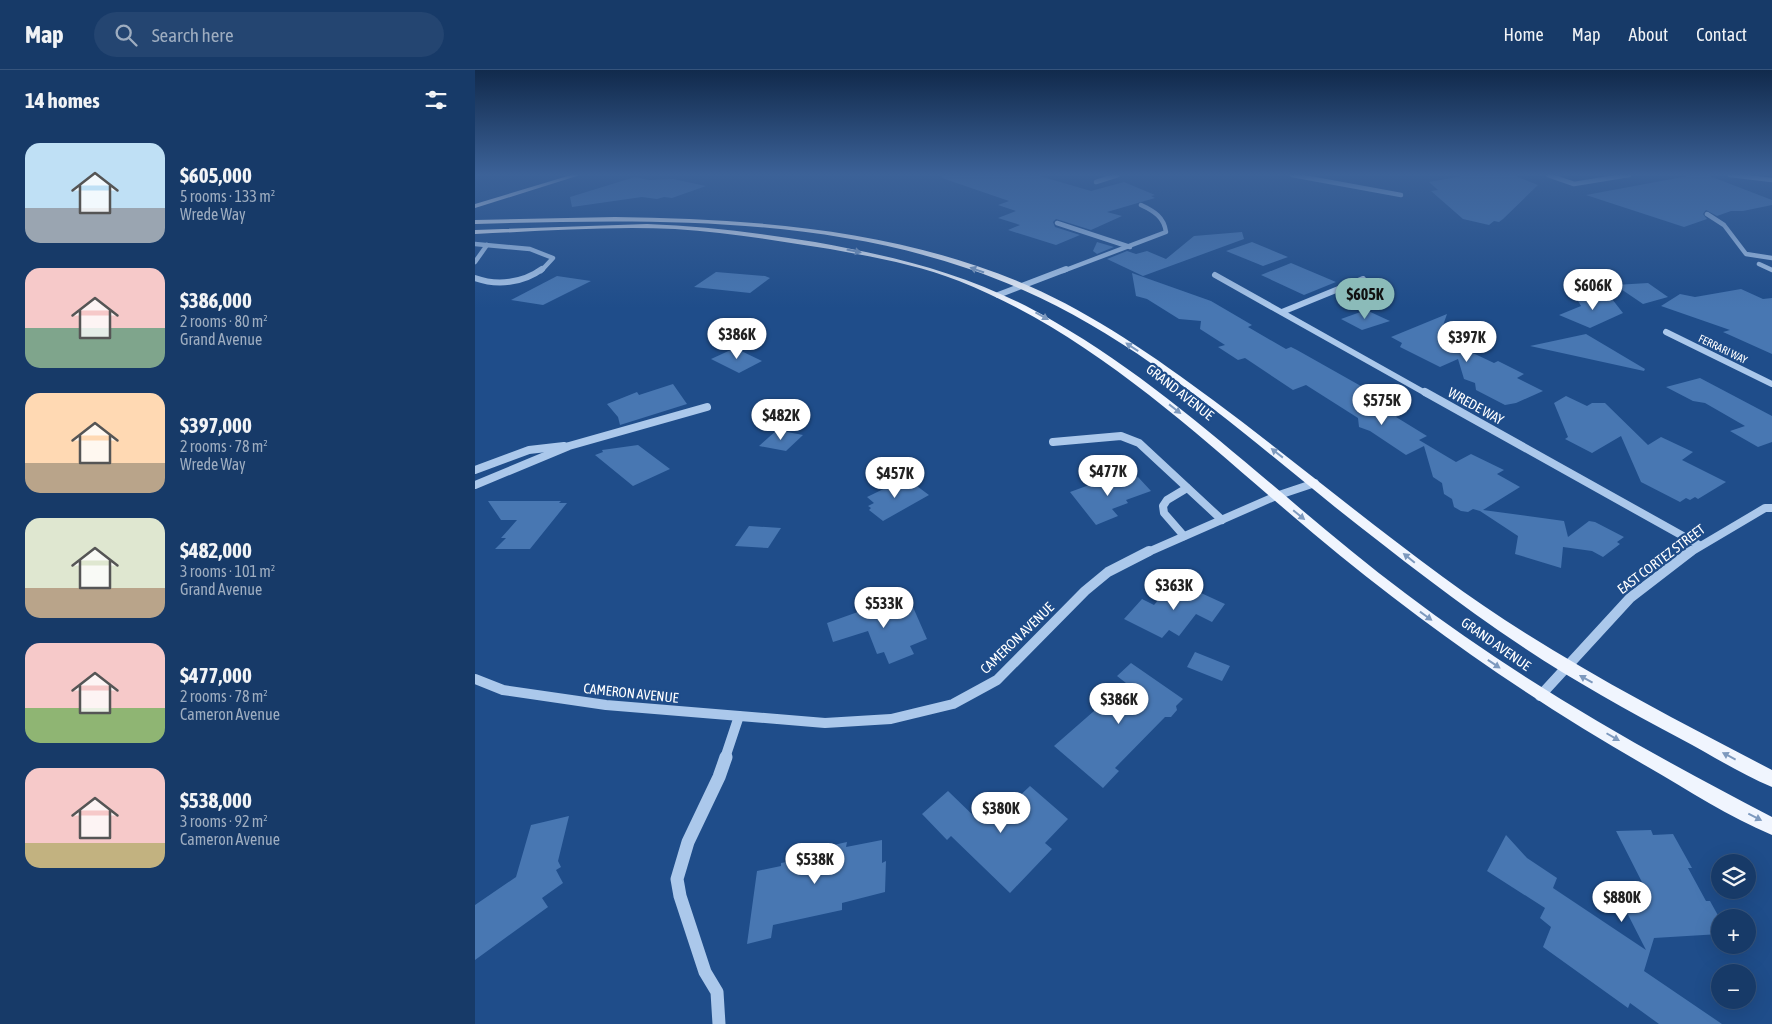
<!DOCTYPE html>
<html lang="en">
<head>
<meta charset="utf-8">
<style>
  body { margin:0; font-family:"Asap Condensed",sans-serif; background:#244571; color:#f1f3f6; height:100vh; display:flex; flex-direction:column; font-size:19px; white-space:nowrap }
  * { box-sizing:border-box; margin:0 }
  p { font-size:16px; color:#9eadc0 }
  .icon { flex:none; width:28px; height:28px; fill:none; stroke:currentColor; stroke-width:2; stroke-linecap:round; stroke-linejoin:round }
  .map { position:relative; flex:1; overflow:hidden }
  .drawer { display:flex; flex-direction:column; background:#173a68; width:475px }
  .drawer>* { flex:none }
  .fabs { position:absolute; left:1236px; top:784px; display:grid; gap:10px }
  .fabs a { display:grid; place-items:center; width:45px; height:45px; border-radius:50%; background:#173a68; box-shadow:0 5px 20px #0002,0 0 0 1px #36547c; font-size:25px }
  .price { position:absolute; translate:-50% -42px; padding:0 11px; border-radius:18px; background:#fff; color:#222; font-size:16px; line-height:32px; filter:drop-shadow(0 1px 2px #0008) }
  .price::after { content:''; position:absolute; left:50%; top:30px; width:15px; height:11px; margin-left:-8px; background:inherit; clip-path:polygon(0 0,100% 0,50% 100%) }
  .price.active { background:#8bbbb9; color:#111 }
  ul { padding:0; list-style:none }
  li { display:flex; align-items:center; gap:15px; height:125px; padding:0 25px }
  li span { display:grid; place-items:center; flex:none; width:140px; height:100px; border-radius:15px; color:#555 }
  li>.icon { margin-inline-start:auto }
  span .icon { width:60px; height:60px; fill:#fffc; stroke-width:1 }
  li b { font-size:21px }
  h2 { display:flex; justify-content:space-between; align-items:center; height:60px; padding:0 25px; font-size:21px }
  header { display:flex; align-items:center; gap:30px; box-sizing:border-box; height:70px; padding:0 25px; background:#173a68; border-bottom:1px solid #36547c }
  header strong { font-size:24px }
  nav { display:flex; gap:28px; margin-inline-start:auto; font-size:18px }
  .search { width:350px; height:45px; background:#244571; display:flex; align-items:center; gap:12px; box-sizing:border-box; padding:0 18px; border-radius:28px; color:#9eadc0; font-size:19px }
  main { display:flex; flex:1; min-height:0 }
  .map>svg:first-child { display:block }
  .building { fill:#4877b2 }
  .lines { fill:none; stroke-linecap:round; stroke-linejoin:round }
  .minor-far4 { stroke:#abc8eb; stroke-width:4.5 }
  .minor-far3 { stroke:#abc8eb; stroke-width:6 }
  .minor-far2 { stroke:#abc8eb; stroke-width:8 }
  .minor-far1 { stroke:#abc8eb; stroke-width:10 }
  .minor { stroke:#abc8eb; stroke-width:13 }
  .major { fill:#f0f5fe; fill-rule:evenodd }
  .oneway { fill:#7d99be }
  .labels { text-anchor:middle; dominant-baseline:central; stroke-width:4.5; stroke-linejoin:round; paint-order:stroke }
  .far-street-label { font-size:11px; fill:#fff; stroke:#1f4d8a }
  .street-label { font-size:14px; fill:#fff; stroke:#1f4d8a }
</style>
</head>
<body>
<header>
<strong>Map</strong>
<div class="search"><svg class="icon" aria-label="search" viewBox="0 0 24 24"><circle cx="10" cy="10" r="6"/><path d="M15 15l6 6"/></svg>Search here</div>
<nav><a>Home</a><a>Map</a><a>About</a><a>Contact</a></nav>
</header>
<main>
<section class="drawer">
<h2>14 homes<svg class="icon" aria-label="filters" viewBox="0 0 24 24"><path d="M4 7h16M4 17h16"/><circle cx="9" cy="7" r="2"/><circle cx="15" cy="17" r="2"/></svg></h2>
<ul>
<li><span style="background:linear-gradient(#bfe0f5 65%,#9aa5b1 0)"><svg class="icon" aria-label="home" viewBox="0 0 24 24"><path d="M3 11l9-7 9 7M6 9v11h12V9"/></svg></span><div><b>$605,000</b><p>5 rooms · 133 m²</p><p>Wrede Way</p></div></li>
<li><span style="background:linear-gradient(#f6c9c9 60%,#7fa58c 0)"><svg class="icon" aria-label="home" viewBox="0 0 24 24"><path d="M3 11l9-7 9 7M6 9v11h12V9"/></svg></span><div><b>$386,000</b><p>2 rooms · 80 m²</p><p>Grand Avenue</p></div></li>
<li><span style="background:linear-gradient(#ffd9b3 70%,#b9a48a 0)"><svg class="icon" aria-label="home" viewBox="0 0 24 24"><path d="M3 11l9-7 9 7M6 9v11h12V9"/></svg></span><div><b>$397,000</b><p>2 rooms · 78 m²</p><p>Wrede Way</p></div></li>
<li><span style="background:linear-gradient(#dfe7d0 70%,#b9a48a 0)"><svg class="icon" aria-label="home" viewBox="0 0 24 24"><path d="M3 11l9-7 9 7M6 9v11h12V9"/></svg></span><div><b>$482,000</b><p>3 rooms · 101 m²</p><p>Grand Avenue</p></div></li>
<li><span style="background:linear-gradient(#f6c9c9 65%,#8fb573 0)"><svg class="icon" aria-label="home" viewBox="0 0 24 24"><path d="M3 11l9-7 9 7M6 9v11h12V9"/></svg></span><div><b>$477,000</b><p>2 rooms · 78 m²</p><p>Cameron Avenue</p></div></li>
<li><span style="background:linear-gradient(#f6c9c9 75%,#c2b280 0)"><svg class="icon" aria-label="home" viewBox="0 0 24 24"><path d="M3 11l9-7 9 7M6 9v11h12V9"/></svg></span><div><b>$538,000</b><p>3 rooms · 92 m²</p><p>Cameron Avenue</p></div></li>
</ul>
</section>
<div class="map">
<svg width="1297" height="954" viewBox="0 0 1297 954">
  <rect width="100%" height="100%" fill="#1f4d8a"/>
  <g class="building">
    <path d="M467,105H561L616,121L649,112L680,125L676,126L680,128L632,142L647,146L616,160L581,149L578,152L580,157L605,165L581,175L533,160L545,155L523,148L541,141L523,135L534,131L467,108Z"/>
    <path d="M993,105H1038L1063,115L1028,149L1024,152L1019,151L1014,155L988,149L956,121L963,120L954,112Z"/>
    <path d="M1232,105L1297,130V135L1268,141H1256L1242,146L1231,140L1228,144L1232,149L1209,157L1111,125L1213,106Z"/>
    <path d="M160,107L174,110L198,109L231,116L197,128L189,127L182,129L167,127L97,137L95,127Z"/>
    <path d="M767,162L769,169L668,206L632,189L652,181L661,184L672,181L691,189L719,166Z"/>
    <path d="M622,172L639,177L622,184L618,181Z"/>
    <path d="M777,172L813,187L788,196L751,181Z"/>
    <path d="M816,193L861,212L829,225L786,205Z"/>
    <path d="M241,202L290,206L295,208L275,223L219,217Z"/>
    <path d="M657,203L736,231L777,255L773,257L811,279L816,277L822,280L932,342L921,347L952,366L944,370L981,392L996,384L1029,400L1022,404L1045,417L1008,440L1089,451L1093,467L1114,451L1120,452L1149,467L1142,472L1145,474L1128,487L1117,481L1088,477L1086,498L1040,484L1043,466L1005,441L998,439L993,442L986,441L979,437L977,429L969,424L967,413L958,407L949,376L931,385L895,361L884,357L883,348L831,315L818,320L770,288L763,290L743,277L750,275L725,259L726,251L704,249L672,229L661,226Z"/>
    <path d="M82,206L116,211L68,235L36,230Z"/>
    <path d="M1173,213L1193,227L1168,234L1140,215Z"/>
    <path d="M1266,219L1288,229L1297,228V284L1248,262L1255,260L1186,236L1205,224L1220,227Z"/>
    <path d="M1100,226L1137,229L1148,243L1115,258L1084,245L1106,236Z"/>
    <path d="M891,240L915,251L887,260L866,249Z"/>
    <path d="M972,244L964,267L1019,293L1023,291L1049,304L1042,308L1068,321L1041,333L1030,335L1001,320L1000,313L989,309L983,289L965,297L925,277L927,273L916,267Z"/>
    <path d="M1111,264L1170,299L1169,301L1055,276Z"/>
    <path d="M260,278L287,291L264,303L236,289Z"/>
    <path d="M1225,308L1297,346V372L1283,377L1255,361L1270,356L1230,333L1218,331L1191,317Z"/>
    <path d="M198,314L212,334L145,355L143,347L132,334L162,322L164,325Z"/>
    <path d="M1091,326L1112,336L1117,333H1130L1173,375L1186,367L1218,382L1207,390L1251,412L1223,429L1220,427L1215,430L1211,428L1205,432L1166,412L1146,366L1117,383L1090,369L1093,367L1079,333Z"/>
    <path d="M302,360L328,365L311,381L284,376Z"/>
    <path d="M163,375L195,399L158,416L120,385L128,382L127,380Z"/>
    <path d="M639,406L646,413L663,407L676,421L651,430L653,433L637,439L643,446L621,455L595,422Z"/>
    <path d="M431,408L454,425L408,451L394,440L396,438L393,436L399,433L392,427Z"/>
    <path d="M13,431H86L84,433H92L55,479H20L31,468H26L42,450H26Z"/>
    <path d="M274,456L306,458L293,478L260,476Z"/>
    <path d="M700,511L750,534L737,552L721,544L704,566L694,560L687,568L649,549L667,529L679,535Z"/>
    <path d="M434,528L452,569L435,576L439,584L414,594L409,582L402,584L393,561L358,572L352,553L394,538L396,543Z"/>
    <path d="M720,582L755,596L747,611L712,597Z"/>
    <path d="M656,593L708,629L701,636L702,640L696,647H690L640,698L644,701L628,718L579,676L651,613L642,606Z"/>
    <path d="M555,716L593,749L570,773L577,779L535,823L476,766L472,770L447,744L473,721L505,752L510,747L516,753Z"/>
    <path d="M94,746L83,791L86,797L81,800L88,813L67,828L73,837L0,890V835L41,807L56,755Z"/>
    <path d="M1176,760L1178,765L1198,764L1217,798H1213L1231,831H1235L1245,849V864L1179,868L1169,901L1247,954H1184L1155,933L1153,938L1068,877L1076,857L1065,848L1070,838L1012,801L1031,765L1052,788L1082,808L1078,818L1171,880L1146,831H1150L1148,827H1160L1157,823L1172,822L1141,761Z"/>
    <path d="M407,770V793L411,791L410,822L367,833V840L298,855L296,868L272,874L282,801L306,796V793L322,790L323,786L345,781V778L372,772L371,777Z"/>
  </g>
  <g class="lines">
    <g class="minor-far4">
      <path d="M817,105L926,125"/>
      <path d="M1073,105L1099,114L1154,105"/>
      <path d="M1255,105L1297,110"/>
      <path d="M621,112L643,105"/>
      <path d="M1232,144L1249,155L1271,184L1297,188"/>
      <path d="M582,153L655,177"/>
      <path d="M0,174L55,179L78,188L66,201"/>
      <path d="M0,192L12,175"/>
      <path d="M1284,194L1297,200"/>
      <path d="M588,201L691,162C689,147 679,141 666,135"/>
    </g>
    <g class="minor-far3">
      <path d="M740,205L952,324"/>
      <path d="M0,208C22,216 48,213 67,199"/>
      <path d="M523,225L591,199"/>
      <path d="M807,242L888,209"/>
      <path d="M1191,262L1297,314"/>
    </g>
    <g class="minor-far2">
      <path d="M950,322L1224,475"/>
      <path d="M578,372L646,366L664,373L747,450"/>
      <path d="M0,400L54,380L89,376"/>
      <path d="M0,415L94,376L232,337"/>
      <path d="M709,466L689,443L688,436L692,430L712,418"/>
      <path d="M671,483L801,426L840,413"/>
      <path d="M1214,483L1290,438H1297"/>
    </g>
    <g class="minor-far1">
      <path d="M0,609L28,620L131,635L350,653L416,649L478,634L522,610L610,521L633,502L674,481"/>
      <path d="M1065,626L1155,528L1216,481"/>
      <path d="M250,688L264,646"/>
    </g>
    <path class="minor" d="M244,954L242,922L230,902L205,826L202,809L213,772L244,707L251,687"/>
    <g class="major">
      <path d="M96,105H105L0,138V134Z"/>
      <path d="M140,147C280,149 423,159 554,216C620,245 680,287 738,330C816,388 890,450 968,507C1071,583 1184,641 1297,700V717C1266,704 1236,685 1206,669C1152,640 1099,611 1048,577C983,534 921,485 860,437C762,358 664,271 548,220C376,144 184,149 0,154V150Z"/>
      <path d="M172,154C229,156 284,163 340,172C428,188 502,206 580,252C708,326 812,435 930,523C1044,610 1170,681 1297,747V765C1254,747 1213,720 1173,697C1054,629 944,552 839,464C727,370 622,266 484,211C443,195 399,187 355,179C303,171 252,162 200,159C134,156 67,161 0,164V160Z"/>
    </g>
  </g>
  <defs><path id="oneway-solid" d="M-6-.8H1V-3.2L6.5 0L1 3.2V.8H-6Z" transform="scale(1.25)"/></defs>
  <g class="oneway">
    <use href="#oneway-solid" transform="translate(379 181) rotate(12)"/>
    <use href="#oneway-solid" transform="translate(502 200) rotate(-161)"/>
    <use href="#oneway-solid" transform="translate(567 246) rotate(29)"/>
    <use href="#oneway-solid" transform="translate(657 277) rotate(-147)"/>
    <use href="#oneway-solid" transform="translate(700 339) rotate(38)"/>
    <use href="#oneway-solid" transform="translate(802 383) rotate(-142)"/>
    <use href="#oneway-solid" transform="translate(824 445) rotate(39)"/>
    <use href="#oneway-solid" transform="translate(934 488) rotate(-141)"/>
    <use href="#oneway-solid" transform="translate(951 546) rotate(36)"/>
    <use href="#oneway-solid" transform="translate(1019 594) rotate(34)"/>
    <use href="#oneway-solid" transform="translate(1111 609) rotate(-151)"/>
    <use href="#oneway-solid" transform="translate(1138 667) rotate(30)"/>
    <use href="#oneway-solid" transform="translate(1254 686) rotate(-152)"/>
    <use href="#oneway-solid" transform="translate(1280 747) rotate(27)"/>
  </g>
  <linearGradient id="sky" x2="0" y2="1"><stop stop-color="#112a4c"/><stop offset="0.44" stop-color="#3c6298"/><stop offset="1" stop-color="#3c6298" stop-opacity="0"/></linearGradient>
  <rect width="1297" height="238" fill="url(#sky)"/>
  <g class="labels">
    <g class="far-street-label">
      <text transform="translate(1248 279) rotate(26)">FERRARI WAY</text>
    </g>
    <g class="street-label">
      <text transform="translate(705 322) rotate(38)">GRAND AVENUE</text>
      <text transform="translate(1001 336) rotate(29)">WREDE WAY</text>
      <text transform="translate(1186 489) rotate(-37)">EAST CORTEZ STREET</text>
      <text transform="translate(542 568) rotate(-44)">CAMERON AVENUE</text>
      <text transform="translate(1021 574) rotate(35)">GRAND AVENUE</text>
      <text transform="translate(156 623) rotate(6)">CAMERON AVENUE</text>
    </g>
  </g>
</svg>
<div class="fabs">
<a><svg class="icon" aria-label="layers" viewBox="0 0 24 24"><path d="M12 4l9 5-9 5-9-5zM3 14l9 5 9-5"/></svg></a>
<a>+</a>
<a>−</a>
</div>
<b class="price" style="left:1118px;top:241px">$606K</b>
<b class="price active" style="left:890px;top:250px">$605K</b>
<b class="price" style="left:262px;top:290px">$386K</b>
<b class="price" style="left:992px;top:293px">$397K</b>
<b class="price" style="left:907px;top:356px">$575K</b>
<b class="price" style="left:306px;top:371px">$482K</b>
<b class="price" style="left:633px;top:427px">$477K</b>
<b class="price" style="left:420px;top:429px">$457K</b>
<b class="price" style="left:699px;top:541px">$363K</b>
<b class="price" style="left:409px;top:559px">$533K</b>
<b class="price" style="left:644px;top:655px">$386K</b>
<b class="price" style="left:526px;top:764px">$380K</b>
<b class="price" style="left:340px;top:815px">$538K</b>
<b class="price" style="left:1147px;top:853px">$880K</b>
</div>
</main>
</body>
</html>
